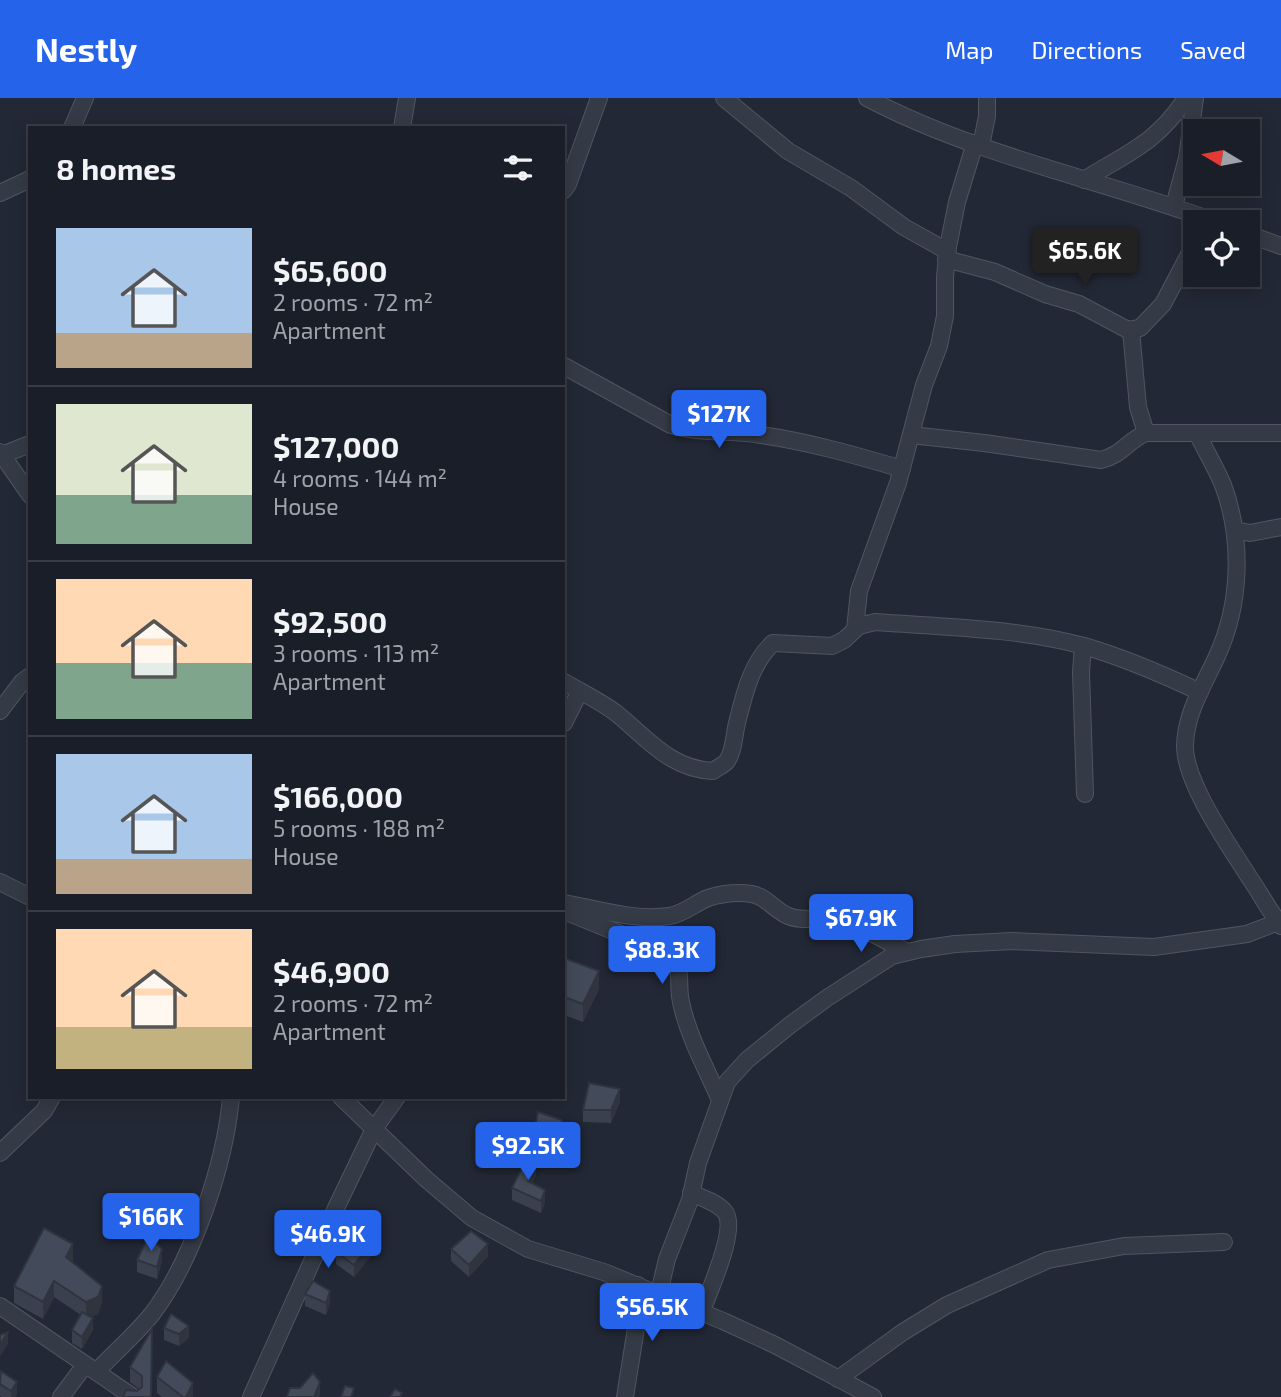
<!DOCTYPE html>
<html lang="en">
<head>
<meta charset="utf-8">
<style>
  body { margin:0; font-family:"Exo 2",sans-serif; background:#272b34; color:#f1f3f6; height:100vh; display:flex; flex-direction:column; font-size:26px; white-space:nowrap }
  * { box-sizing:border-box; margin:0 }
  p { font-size:23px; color:#9fa2a8 }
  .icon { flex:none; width:38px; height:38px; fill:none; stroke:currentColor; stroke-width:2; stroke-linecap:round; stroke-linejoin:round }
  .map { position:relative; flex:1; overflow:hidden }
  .sheet { position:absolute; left:28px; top:28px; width:537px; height:973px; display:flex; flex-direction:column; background:#1a1e28; border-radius:0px; box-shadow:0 4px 18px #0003,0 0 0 2px #383c45 }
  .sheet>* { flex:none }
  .needle { width:46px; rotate:280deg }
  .controls { position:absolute; left:1183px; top:21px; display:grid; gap:14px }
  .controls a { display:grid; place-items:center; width:77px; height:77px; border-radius:0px; background:#1a1e28; box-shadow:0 4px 18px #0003,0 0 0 2px #383c45; font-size:35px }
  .price { position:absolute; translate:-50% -60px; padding:0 16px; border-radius:7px; background:#2563eb; color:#fff; font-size:23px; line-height:46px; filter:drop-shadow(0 2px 4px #0008) }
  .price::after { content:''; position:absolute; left:50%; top:42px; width:21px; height:16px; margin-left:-10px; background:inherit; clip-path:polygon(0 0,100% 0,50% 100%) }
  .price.selected { background:#222; color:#fff }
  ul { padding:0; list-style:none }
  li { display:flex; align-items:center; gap:21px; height:175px; padding:0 28px }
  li+li { border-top:2px solid #383c45 }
  li span { display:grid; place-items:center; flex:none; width:196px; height:140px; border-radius:0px; color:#555 }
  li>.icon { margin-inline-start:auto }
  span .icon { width:84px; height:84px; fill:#fffc; stroke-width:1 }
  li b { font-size:30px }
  h2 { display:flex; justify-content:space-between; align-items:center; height:84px; padding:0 28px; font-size:30px }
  header { display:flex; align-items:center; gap:42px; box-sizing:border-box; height:98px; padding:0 35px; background:#2563eb; color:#fff }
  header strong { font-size:33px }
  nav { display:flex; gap:38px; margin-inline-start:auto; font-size:24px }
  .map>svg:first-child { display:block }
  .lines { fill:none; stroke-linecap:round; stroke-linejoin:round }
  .street-casing { stroke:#505561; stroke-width:18 }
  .street { stroke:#353b46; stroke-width:16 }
  .wall { fill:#3a404d }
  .shaded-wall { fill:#2f343f }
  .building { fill:#434b5a; stroke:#2f343f; stroke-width:2 }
</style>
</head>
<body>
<header>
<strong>Nestly</strong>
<nav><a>Map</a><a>Directions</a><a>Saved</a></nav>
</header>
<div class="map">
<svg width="1281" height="1299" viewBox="0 0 1281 1299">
  <rect width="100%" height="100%" fill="#222835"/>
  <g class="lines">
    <g class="street-casing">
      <g id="street">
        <path d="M724,0L788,53L851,90L904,129L947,153"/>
        <path d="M867,0C977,58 1100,81 1216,124"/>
        <path d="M72,30L85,0"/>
        <path d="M402,30L407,0"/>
        <path d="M981,48L987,18V0"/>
        <path d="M1084,82C1127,55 1157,45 1186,0"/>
        <path d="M564,92L568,86L599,0"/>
        <path d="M0,95L30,81"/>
        <path d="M1174,108L1187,60L1195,0"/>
        <path d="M1248,136L1281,148"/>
        <path d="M946,161L995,174L1045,196L1079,206L1128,232L1140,230L1163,206L1195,145"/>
        <path d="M1131,232L1138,309L1146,335"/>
        <path d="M564,268L671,327C699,336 731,332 761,337C809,344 855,357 902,371"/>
        <path d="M1197,335C1205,352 1216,370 1223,387C1243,441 1241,506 1217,558C1204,587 1186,614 1185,647C1184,684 1229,747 1249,779C1260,795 1269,812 1281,828"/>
        <path d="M911,337L984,345L1101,362C1122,357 1127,343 1146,335H1281"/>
        <path d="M0,354L30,397"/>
        <path d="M2,357L30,346"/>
        <path d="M1235,432L1250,435L1281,429"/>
        <path d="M855,531L859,493L898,385L924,287L939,248L945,218V179L948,149L957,104L975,45"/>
        <path d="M1083,548L1081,574L1085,696"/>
        <path d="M564,584C581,594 600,603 616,615C647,640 670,671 713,673C717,670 724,667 727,663C734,653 734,637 737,625C744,597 751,565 773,545L832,548L844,542L859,528L875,524C944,529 1017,530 1084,548C1125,560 1162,576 1200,594"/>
        <path d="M0,613L22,584L30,578"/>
        <path d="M564,625L580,593"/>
        <path d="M0,784L30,799"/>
        <path d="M564,805C597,811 635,823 669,818C684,816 695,805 708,800C717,797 730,795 740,795C765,795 767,806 786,817C801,825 823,818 839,822C862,828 886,843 907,854"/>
        <path d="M564,813L665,854C686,871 676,882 681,904C688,938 706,970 720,1002"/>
        <path d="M341,999L426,1081L472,1120L528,1151L604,1174L723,1223L775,1247L873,1299"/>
        <path d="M0,1055L44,1013L52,999"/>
        <path d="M691,1095C702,1100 717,1104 725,1114C738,1131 709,1193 702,1213"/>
        <path d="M659,1195L667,1161L690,1102L698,1065L727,984L747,962L790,927L827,900L892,858L921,851L955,846L1012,843L1154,849L1247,836L1278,824"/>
        <path d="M0,1208L133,1299"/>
        <path d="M96,1274C114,1255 135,1237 152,1216C193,1162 225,1066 231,999"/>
        <path d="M838,1281L903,1234L947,1207L1048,1162L1124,1148L1224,1144"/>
        <path d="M61,1299L85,1267"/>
        <path d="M251,1299L336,1110L374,1031L397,999"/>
        <path d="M625,1299L636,1230L638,1187"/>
      </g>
    </g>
    <use href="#street" class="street"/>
  </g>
  <g class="wall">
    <path d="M564,860L599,891L583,924L564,917Z"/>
    <path d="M620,1004L611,1025L583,1024V1012Z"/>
    <path d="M562,1034L561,1052L533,1050V1038Z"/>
    <path d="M536,1077L532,1085L545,1104L541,1115L512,1102V1090Z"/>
    <path d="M451,1151L488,1158L469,1179L451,1163Z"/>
    <path d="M376,1152L354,1179L336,1166V1154Z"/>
    <path d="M137,1162L162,1163L157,1181L137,1174Z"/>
    <path d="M73,1163L72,1164L102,1204L98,1216L90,1219L93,1232L82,1251L72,1245V1232L81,1217L54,1199L43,1221L14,1205V1188Z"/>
    <path d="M305,1196L330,1205L326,1217L305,1208Z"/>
    <path d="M164,1230L189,1240L179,1248L164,1242Z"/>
    <path d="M152,1231V1299L137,1293L139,1291L130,1284V1269Z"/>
    <path d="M0,1274L17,1296L15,1299H2L0,1298Z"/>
    <path d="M157,1279L193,1299H162L157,1295Z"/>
  </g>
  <g class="shaded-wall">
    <path d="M565,736V754L564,757V739Z"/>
    <path d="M599,873V891L583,924V906Z"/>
    <path d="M620,991V1004L611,1025V1012Z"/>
    <path d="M536,1064V1077L528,1095V1083Z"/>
    <path d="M545,1092V1104L541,1115V1103Z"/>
    <path d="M376,1140V1152L354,1179V1167Z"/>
    <path d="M73,1146V1163L66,1176V1159Z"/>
    <path d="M488,1146V1158L469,1179V1167Z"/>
    <path d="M162,1151V1163L157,1181V1169Z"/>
    <path d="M54,1183V1199L43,1221V1204Z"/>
    <path d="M102,1188V1204L98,1216L86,1221V1204Z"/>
    <path d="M330,1193V1205L326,1217V1205Z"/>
    <path d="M93,1220V1232L82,1251V1239Z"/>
    <path d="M189,1228V1240L179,1248V1236Z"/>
    <path d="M8,1234V1246L0,1259V1247Z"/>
    <path d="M17,1284V1296L15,1299H11V1293Z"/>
    <path d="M320,1284V1296L319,1299H314Z"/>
    <path d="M193,1285V1299H186Z"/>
  </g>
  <g class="building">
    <path d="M564,860L599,873L583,906L564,899Z"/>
    <path d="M589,985L620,991L611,1012H583Z"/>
    <path d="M538,1014L562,1022L561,1040L533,1038Z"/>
    <path d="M526,1061L536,1064L528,1083L545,1092L541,1103L512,1090Z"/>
    <path d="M355,1126L376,1140L354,1167L336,1154Z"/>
    <path d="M44,1130L73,1146L66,1159L102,1188L98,1199L86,1204L54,1183L43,1204L14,1188Z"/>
    <path d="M471,1133L488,1146L469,1167L451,1151Z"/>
    <path d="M149,1137L162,1151L157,1169L137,1162Z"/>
    <path d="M313,1183L330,1193L326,1205L305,1196Z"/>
    <path d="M82,1214L93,1220L82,1239L72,1232Z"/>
    <path d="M171,1216L189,1228L179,1236L164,1230Z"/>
    <path d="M152,1231L151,1299H123L126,1292L137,1293L142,1289V1278L130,1269Z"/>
    <path d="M8,1234L0,1247V1237Z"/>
    <path d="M166,1263L193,1285L186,1299H183L157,1279Z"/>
    <path d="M1,1273L17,1284L11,1293L0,1286Z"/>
    <path d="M313,1275L320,1284L314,1299H287L290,1290H300Z"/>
    <path d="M345,1288L354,1290L351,1299H341Z"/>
    <path d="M395,1291L402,1295L400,1299H390Z"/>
  </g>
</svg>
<div class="controls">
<a><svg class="needle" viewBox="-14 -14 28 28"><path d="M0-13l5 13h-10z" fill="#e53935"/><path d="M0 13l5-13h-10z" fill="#9fa2a8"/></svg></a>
<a><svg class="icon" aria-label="locate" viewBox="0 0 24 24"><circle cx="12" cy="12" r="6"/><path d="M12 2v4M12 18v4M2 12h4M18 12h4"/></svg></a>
</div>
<b class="price selected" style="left:1085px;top:189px">$65.6K</b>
<b class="price" style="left:719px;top:352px">$127K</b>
<b class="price" style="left:861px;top:856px">$67.9K</b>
<b class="price" style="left:662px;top:888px">$88.3K</b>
<b class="price" style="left:528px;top:1084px">$92.5K</b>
<b class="price" style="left:151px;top:1155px">$166K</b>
<b class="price" style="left:328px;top:1172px">$46.9K</b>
<b class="price" style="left:652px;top:1245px">$56.5K</b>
<section class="sheet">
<h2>8 homes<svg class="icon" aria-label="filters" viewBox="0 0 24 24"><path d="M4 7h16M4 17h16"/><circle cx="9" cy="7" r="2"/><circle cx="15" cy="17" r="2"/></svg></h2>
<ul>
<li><span style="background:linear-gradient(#a9c7e8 75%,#b9a48a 0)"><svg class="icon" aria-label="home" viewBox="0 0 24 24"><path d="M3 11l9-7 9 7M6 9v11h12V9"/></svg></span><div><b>$65,600</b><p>2 rooms · 72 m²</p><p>Apartment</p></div></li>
<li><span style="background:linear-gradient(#dfe7d0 65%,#7fa58c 0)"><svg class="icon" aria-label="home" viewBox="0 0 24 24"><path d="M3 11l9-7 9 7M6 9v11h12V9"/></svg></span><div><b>$127,000</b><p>4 rooms · 144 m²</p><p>House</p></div></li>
<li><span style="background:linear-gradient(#ffd9b3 60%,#7fa58c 0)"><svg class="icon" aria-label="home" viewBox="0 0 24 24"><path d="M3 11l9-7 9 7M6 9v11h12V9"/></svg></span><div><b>$92,500</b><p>3 rooms · 113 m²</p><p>Apartment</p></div></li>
<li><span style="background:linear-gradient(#a9c7e8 75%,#b9a48a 0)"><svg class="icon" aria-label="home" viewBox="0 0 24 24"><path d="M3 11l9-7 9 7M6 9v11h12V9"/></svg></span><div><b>$166,000</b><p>5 rooms · 188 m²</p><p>House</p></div></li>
<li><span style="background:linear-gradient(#ffd9b3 70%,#c2b280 0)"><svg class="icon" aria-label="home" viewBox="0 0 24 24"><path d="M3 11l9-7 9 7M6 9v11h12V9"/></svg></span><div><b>$46,900</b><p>2 rooms · 72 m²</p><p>Apartment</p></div></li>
</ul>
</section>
</div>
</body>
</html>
